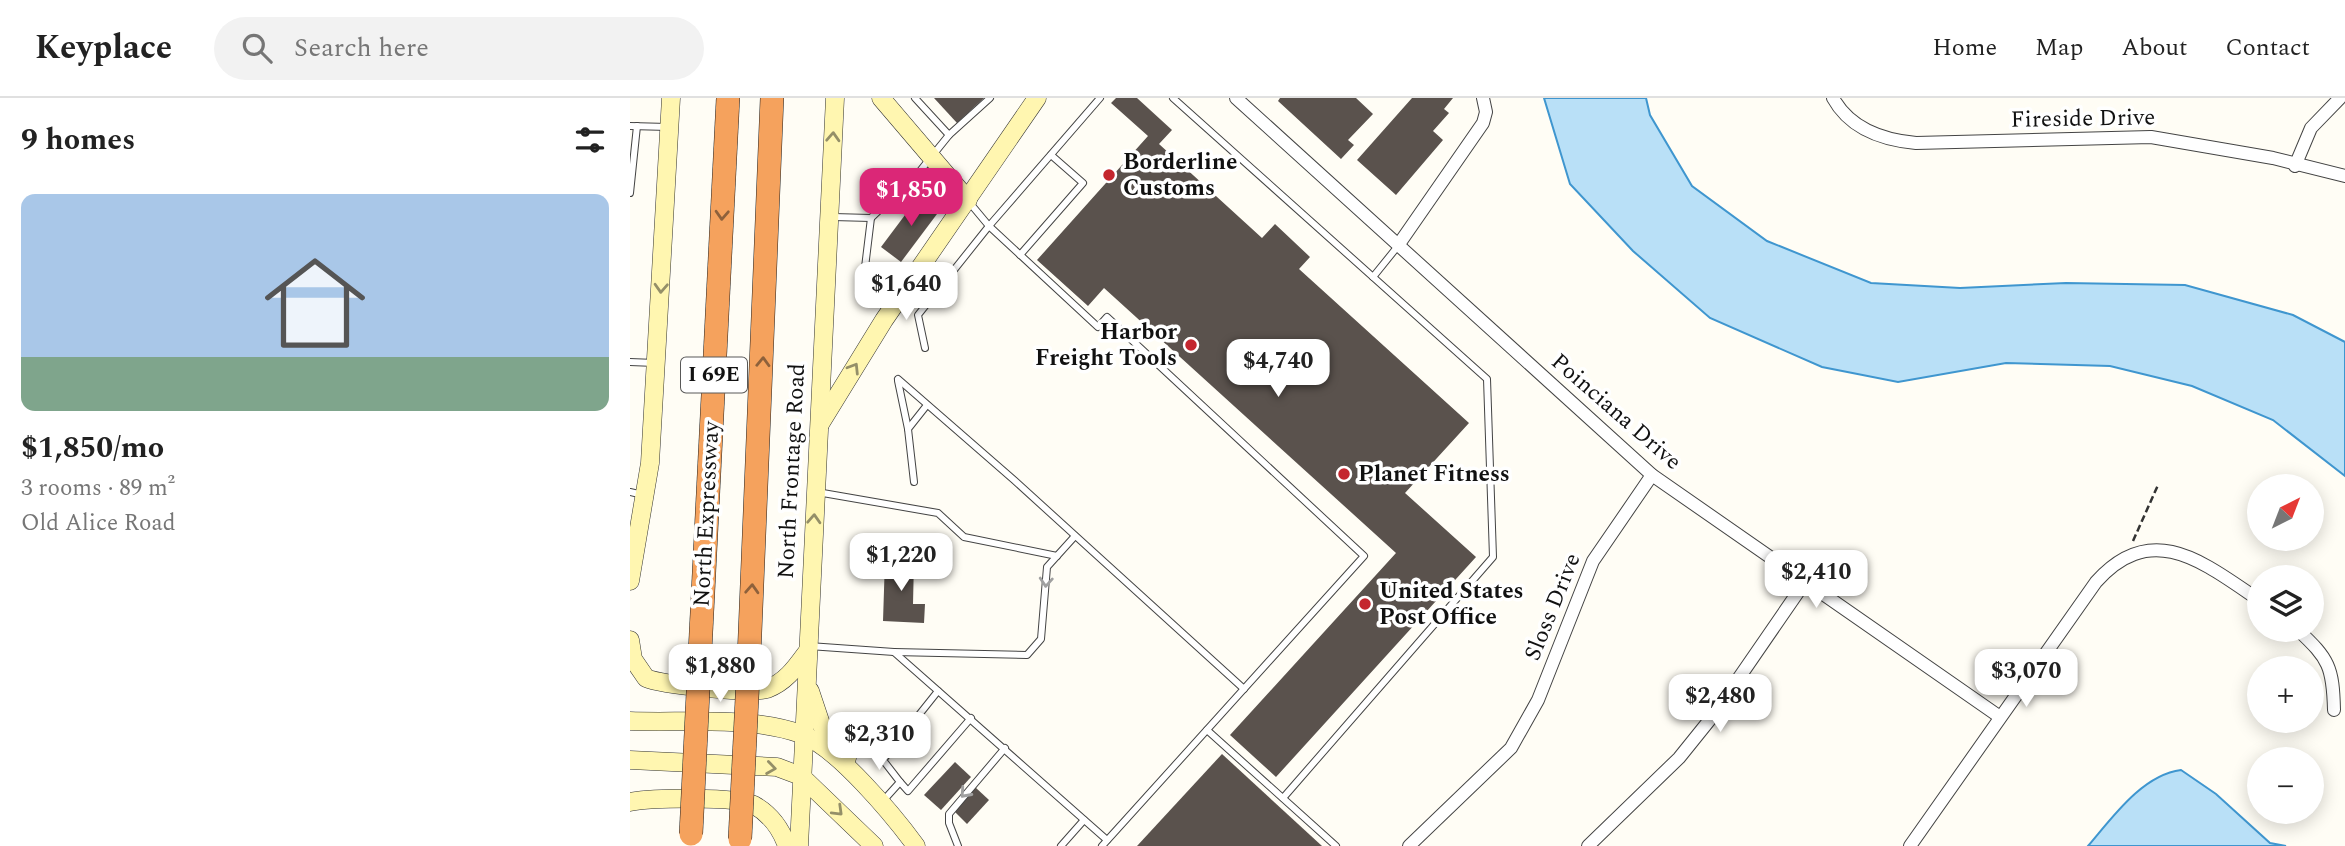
<!DOCTYPE html>
<html lang="en">
<head>
<meta charset="utf-8">
<style>
  body { margin:0; font-family:Spectral,serif; background:#f2f2f2; color:#222; height:100vh; display:flex; flex-direction:column; font-size:26px; white-space:nowrap }
  * { box-sizing:border-box; margin:0 }
  p { font-size:23px; color:#767676 }
  .icon { flex:none; width:38px; height:38px; fill:none; stroke:currentColor; stroke-width:2; stroke-linecap:round; stroke-linejoin:round }
  .map { position:relative; flex:1; overflow:hidden }
  .panel { display:flex; flex-direction:column; background:#fff; width:630px }
  .panel>* { flex:none }
  .needle { width:46px; rotate:42deg }
  .controls { position:absolute; left:1617px; top:376px; display:grid; gap:14px }
  .controls a { display:grid; place-items:center; width:77px; height:77px; border-radius:50%; background:#fff; box-shadow:0 4px 18px #0003; font-size:35px }
  .price { position:absolute; translate:-50% -60px; padding:0 16px; border-radius:14px; background:#fff; color:#222; font-size:23px; line-height:46px; filter:drop-shadow(0 2px 4px #0008) }
  .price::after { content:''; position:absolute; left:50%; top:42px; width:21px; height:16px; margin-left:-10px; background:inherit; clip-path:polygon(0 0,100% 0,50% 100%) }
  .price.active { background:#db2777; color:#fff }
  ul { padding:0; list-style:none }
  li { display:grid; align-content:center; gap:14px; height:371px; padding:0 21px }
  li span { display:grid; place-items:center; height:217px; border-radius:14px; color:#555 }
  li>.icon { margin-inline-start:auto }
  span .icon { width:126px; height:126px; fill:#fffc; stroke-width:1 }
  li b { font-size:30px }
  h2 { display:flex; justify-content:space-between; align-items:center; height:84px; padding:0 21px; font-size:30px }
  header { display:flex; align-items:center; gap:42px; box-sizing:border-box; height:98px; padding:0 35px; background:#fff; border-bottom:2px solid #e0e0e0 }
  header strong { font-size:33px }
  nav { display:flex; gap:38px; margin-inline-start:auto; font-size:24px }
  .search { width:490px; height:63px; background:#f2f2f2; display:flex; align-items:center; gap:18px; box-sizing:border-box; padding:0 24px; border-radius:38px; color:#767676; font-size:26px }
  main { display:flex; flex:1; min-height:0 }
  .map>svg:first-child { display:block }
  .water { fill:#b9e0f7; stroke:#3f96cf; stroke-width:2 }
  .building { fill:#5a524d }
  .lines { fill:none; stroke-linecap:round; stroke-linejoin:round }
  .lane-casing { stroke:#444; stroke-width:8 }
  .street-casing { stroke:#444; stroke-width:14 }
  .secondary-casing { stroke:#333; stroke-width:19 }
  .highway-casing { stroke:#222; stroke-width:24 }
  .path { stroke:#333; stroke-width:2.5; stroke-dasharray:7 3.5; stroke-linecap:butt }
  .lane { stroke:#fff; stroke-width:6 }
  .street { stroke:#fff; stroke-width:12 }
  .secondary { stroke:#fff6b0; stroke-width:18 }
  .highway { stroke:#f5a25d; stroke-width:23 }
  .highway-bridge-casing { stroke:#222; stroke-width:24; stroke-linecap:butt }
  .highway-bridge { stroke:#f5a25d; stroke-width:23 }
  .oneway { stroke:#948f68 }
  .oneway2 { stroke:#8e613b }
  .oneway3 { stroke:#a0a0a0 }
  .poi-dot { fill:#c4262e; stroke:#fff; stroke-width:2.5 }
  .labels { text-anchor:middle; dominant-baseline:central; stroke-width:7; stroke-linejoin:round; paint-order:stroke }
  .shield { fill:#fff; stroke:#585858; stroke-width:2 }
  .shield-label { font-size:21px; font-weight:bold; fill:#111 }
  .street-label { font-size:23px; fill:#111; stroke:#fff }
  .poi-label { font-size:23px; font-weight:bold; fill:#111; stroke:#fff; text-anchor:start }
</style>
</head>
<body>
<header>
<strong>Keyplace</strong>
<div class="search"><svg class="icon" aria-label="search" viewBox="0 0 24 24"><circle cx="10" cy="10" r="6"/><path d="M15 15l6 6"/></svg>Search here</div>
<nav><a>Home</a><a>Map</a><a>About</a><a>Contact</a></nav>
</header>
<main>
<section class="panel">
<h2>9 homes<svg class="icon" aria-label="filters" viewBox="0 0 24 24"><path d="M4 7h16M4 17h16"/><circle cx="9" cy="7" r="2"/><circle cx="15" cy="17" r="2"/></svg></h2>
<ul>
<li><span style="background:linear-gradient(#a9c7e8 75%,#7fa58c 0)"><svg class="icon" aria-label="home" viewBox="0 0 24 24"><path d="M3 11l9-7 9 7M6 9v11h12V9"/></svg></span><div><b>$1,850/mo</b><p>3 rooms · 89 m²</p><p>Old Alice Road</p></div></li>
</ul>
</section>
<div class="map">
<svg width="1715" height="748" viewBox="0 0 1715 748">
  <rect width="100%" height="100%" fill="#fffdf5"/>
  <g class="water">
    <path d="M914,0H1016L1020,17L1062,88L1137,143L1241,185L1330,190L1436,185L1555,187L1663,217L1715,244V378L1643,322L1562,288L1480,268L1376,265L1268,284L1192,269L1080,220L1003,153L940,86Z"/>
    <path d="M1551,672L1586,696L1640,745L1656,748H1458C1482,720 1512,677 1551,672Z"/>
  </g>
  <g class="building">
    <path d="M304,0H354L327,25Z"/>
    <path d="M486,0H507L542,32L529,46L632,140L645,126L680,159L669,171L839,325L775,395L846,459L646,679L600,637L766,455L474,190L458,208L407,162L518,38L481,5Z"/>
    <path d="M650,0H726L743,16L718,42L724,47L711,61L648,3Z"/>
    <path d="M782,0H823L814,11L819,15L803,33L813,42L766,97L727,62Z"/>
    <path d="M290,97L310,112L271,164L251,149Z"/>
    <path d="M255,461L284,462L283,506H295L294,525L253,523Z"/>
    <path d="M592,656L692,748H507Z"/>
    <path d="M325,664L341,679L311,712L294,697Z"/>
    <path d="M345,689L359,702L337,726L324,713Z"/>
  </g>
  <g class="lines">
    <g class="lane-casing">
      <g id="lane">
        <path d="M285,0L319,37"/>
        <path d="M543,0L857,281L863,459L653,700"/>
        <path d="M0,28L38,29"/>
        <path d="M0,95L7,28"/>
        <path d="M339,104L359,128L468,229L477,219L734,458L472,748"/>
        <path d="M203,119L241,120L290,73L319,37L360,0"/>
        <path d="M390,157L453,85L421,57"/>
        <path d="M743,179L768,148"/>
        <path d="M232,194L241,120"/>
        <path d="M295,250L288,217L359,128L470,0"/>
        <path d="M0,264L25,265"/>
        <path d="M268,281L384,382L614,591"/>
        <path d="M268,283L278,331"/>
        <path d="M284,384L278,331L297,307"/>
        <path d="M0,394L13,397"/>
        <path d="M187,394L308,415L334,439L427,458"/>
        <path d="M179,548L264,554L477,742"/>
        <path d="M264,554L397,557L411,541L417,469L445,438"/>
        <path d="M577,632L706,748"/>
        <path d="M270,684L278,693L341,620"/>
        <path d="M252,704L270,684L253,662L308,593"/>
        <path d="M328,748L319,725V716L375,650"/>
        <path d="M431,748L454,722"/>
      </g>
    </g>
    <g class="street-casing">
      <g id="street">
        <path d="M606,0L1022,377L1370,619"/>
        <path d="M1203,0C1220,31 1253,42 1286,45L1521,39L1643,60L1715,78"/>
        <path d="M1665,68L1681,30L1710,0"/>
        <path d="M769,146L853,25L856,14L853,0"/>
        <path d="M1668,532C1699,561 1703,569 1704,612"/>
        <path d="M779,748L881,650L908,602L963,463L1022,377"/>
        <path d="M958,748L1049,660L1082,619L1175,484"/>
        <path d="M1280,748L1466,484C1522,421 1574,465 1629,502"/>
      </g>
    </g>
    <g class="secondary-casing">
      <g id="secondary">
        <path d="M251,0L338,102"/>
        <path d="M190,326L254,222L407,0"/>
        <path d="M0,483L20,365L41,0"/>
        <path d="M0,542L3,561L16,580C32,587 122,596 137,591C156,584 166,569 177,554"/>
        <path d="M180,593L191,626L217,660"/>
        <path d="M0,623C53,625 122,618 171,636C206,648 264,718 286,748"/>
        <path d="M0,662L147,669L171,678L244,748"/>
        <path d="M0,704C21,700 107,698 124,707C140,716 151,731 157,748"/>
        <path d="M169,748L205,0"/>
      </g>
    </g>
    <g class="highway-casing">
      <g id="highway">
        <path d="M70,554L98,0"/>
        <path d="M119,559L142,0"/>
      </g>
    </g>
    <path class="path" d="M1503,443L1528,387"/>
    <use href="#lane" class="lane"/>
    <use href="#street" class="street"/>
    <use href="#secondary" class="secondary"/>
    <use href="#highway" class="highway"/>
    <g class="highway-bridge-casing">
      <g id="highway-bridge">
        <path d="M61,736L70,554"/>
        <path d="M110,741L119,559"/>
      </g>
    </g>
    <use href="#highway-bridge" class="highway-bridge"/>
  </g>
  <defs><path id="oneway-chevron" d="M-2-3.5L2.5 0L-2 3.5" fill="none" stroke-width="1.6" stroke-linecap="round" stroke-linejoin="round" transform="scale(1.75)"/></defs>
  <g class="oneway">
    <use href="#oneway-chevron" transform="translate(203 39) rotate(-87)"/>
    <use href="#oneway-chevron" transform="translate(31 190) rotate(93)"/>
    <use href="#oneway-chevron" transform="translate(224 270) rotate(-58)"/>
    <use href="#oneway-chevron" transform="translate(184 421) rotate(-87)"/>
    <use href="#oneway-chevron" transform="translate(141 670) rotate(8)"/>
    <use href="#oneway-chevron" transform="translate(208 713) rotate(44)"/>
  </g>
  <g class="oneway2">
    <use href="#oneway-chevron" transform="translate(92 117) rotate(93)"/>
    <use href="#oneway-chevron" transform="translate(133 264) rotate(-88)"/>
    <use href="#oneway-chevron" transform="translate(122 491) rotate(-87)"/>
  </g>
  <g class="oneway3">
    <use href="#oneway-chevron" transform="translate(416 484) rotate(94)"/>
    <use href="#oneway-chevron" transform="translate(335 695) rotate(132)"/>
  </g>
  <g class="poi-dot">
    <circle cx="479" cy="77" r="7"/>
    <circle cx="561" cy="247" r="7"/>
    <circle cx="714" cy="376" r="7"/>
    <circle cx="735" cy="506" r="7"/>
  </g>
  <g class="labels">
    <rect class="shield" x="51" y="259.5" width="66" height="35" rx="5"/>
    <g class="shield-label">
      <text x="84" y="277">I 69E</text>
    </g>
    <g class="street-label">
      <text transform="translate(1453 21) rotate(-1)">Fireside Drive</text>
      <text transform="translate(986 314) rotate(41)">Poinciana Drive</text>
      <text transform="translate(162 373) rotate(-87)">North Frontage Road</text>
      <text transform="translate(77 416) rotate(-87)">North Expressway</text>
      <text transform="translate(923 509) rotate(-68)">Sloss Drive</text>
    </g>
    <g class="poi-label">
      <text x="493" y="64">Borderline<tspan x="493" dy="26">Customs</tspan></text>
      <text x="547" y="234" text-anchor="end">Harbor<tspan x="547" dy="26">Freight Tools</tspan></text>
      <text x="728" y="376">Planet Fitness</text>
      <text x="749" y="493">United States<tspan x="749" dy="26">Post Office</tspan></text>
    </g>
  </g>
</svg>
<div class="controls">
<a><svg class="needle" viewBox="-14 -14 28 28"><path d="M0-13l5 13h-10z" fill="#e53935"/><path d="M0 13l5-13h-10z" fill="#767676"/></svg></a>
<a><svg class="icon" aria-label="layers" viewBox="0 0 24 24"><path d="M12 4l9 5-9 5-9-5zM3 14l9 5 9-5"/></svg></a>
<a>+</a>
<a>−</a>
</div>
<b class="price active" style="left:281px;top:130px">$1,850</b>
<b class="price" style="left:276px;top:224px">$1,640</b>
<b class="price" style="left:648px;top:301px">$4,740</b>
<b class="price" style="left:271px;top:495px">$1,220</b>
<b class="price" style="left:1186px;top:512px">$2,410</b>
<b class="price" style="left:90px;top:606px">$1,880</b>
<b class="price" style="left:1396px;top:611px">$3,070</b>
<b class="price" style="left:1090px;top:636px">$2,480</b>
<b class="price" style="left:249px;top:674px">$2,310</b>
</div>
</main>
</body>
</html>
